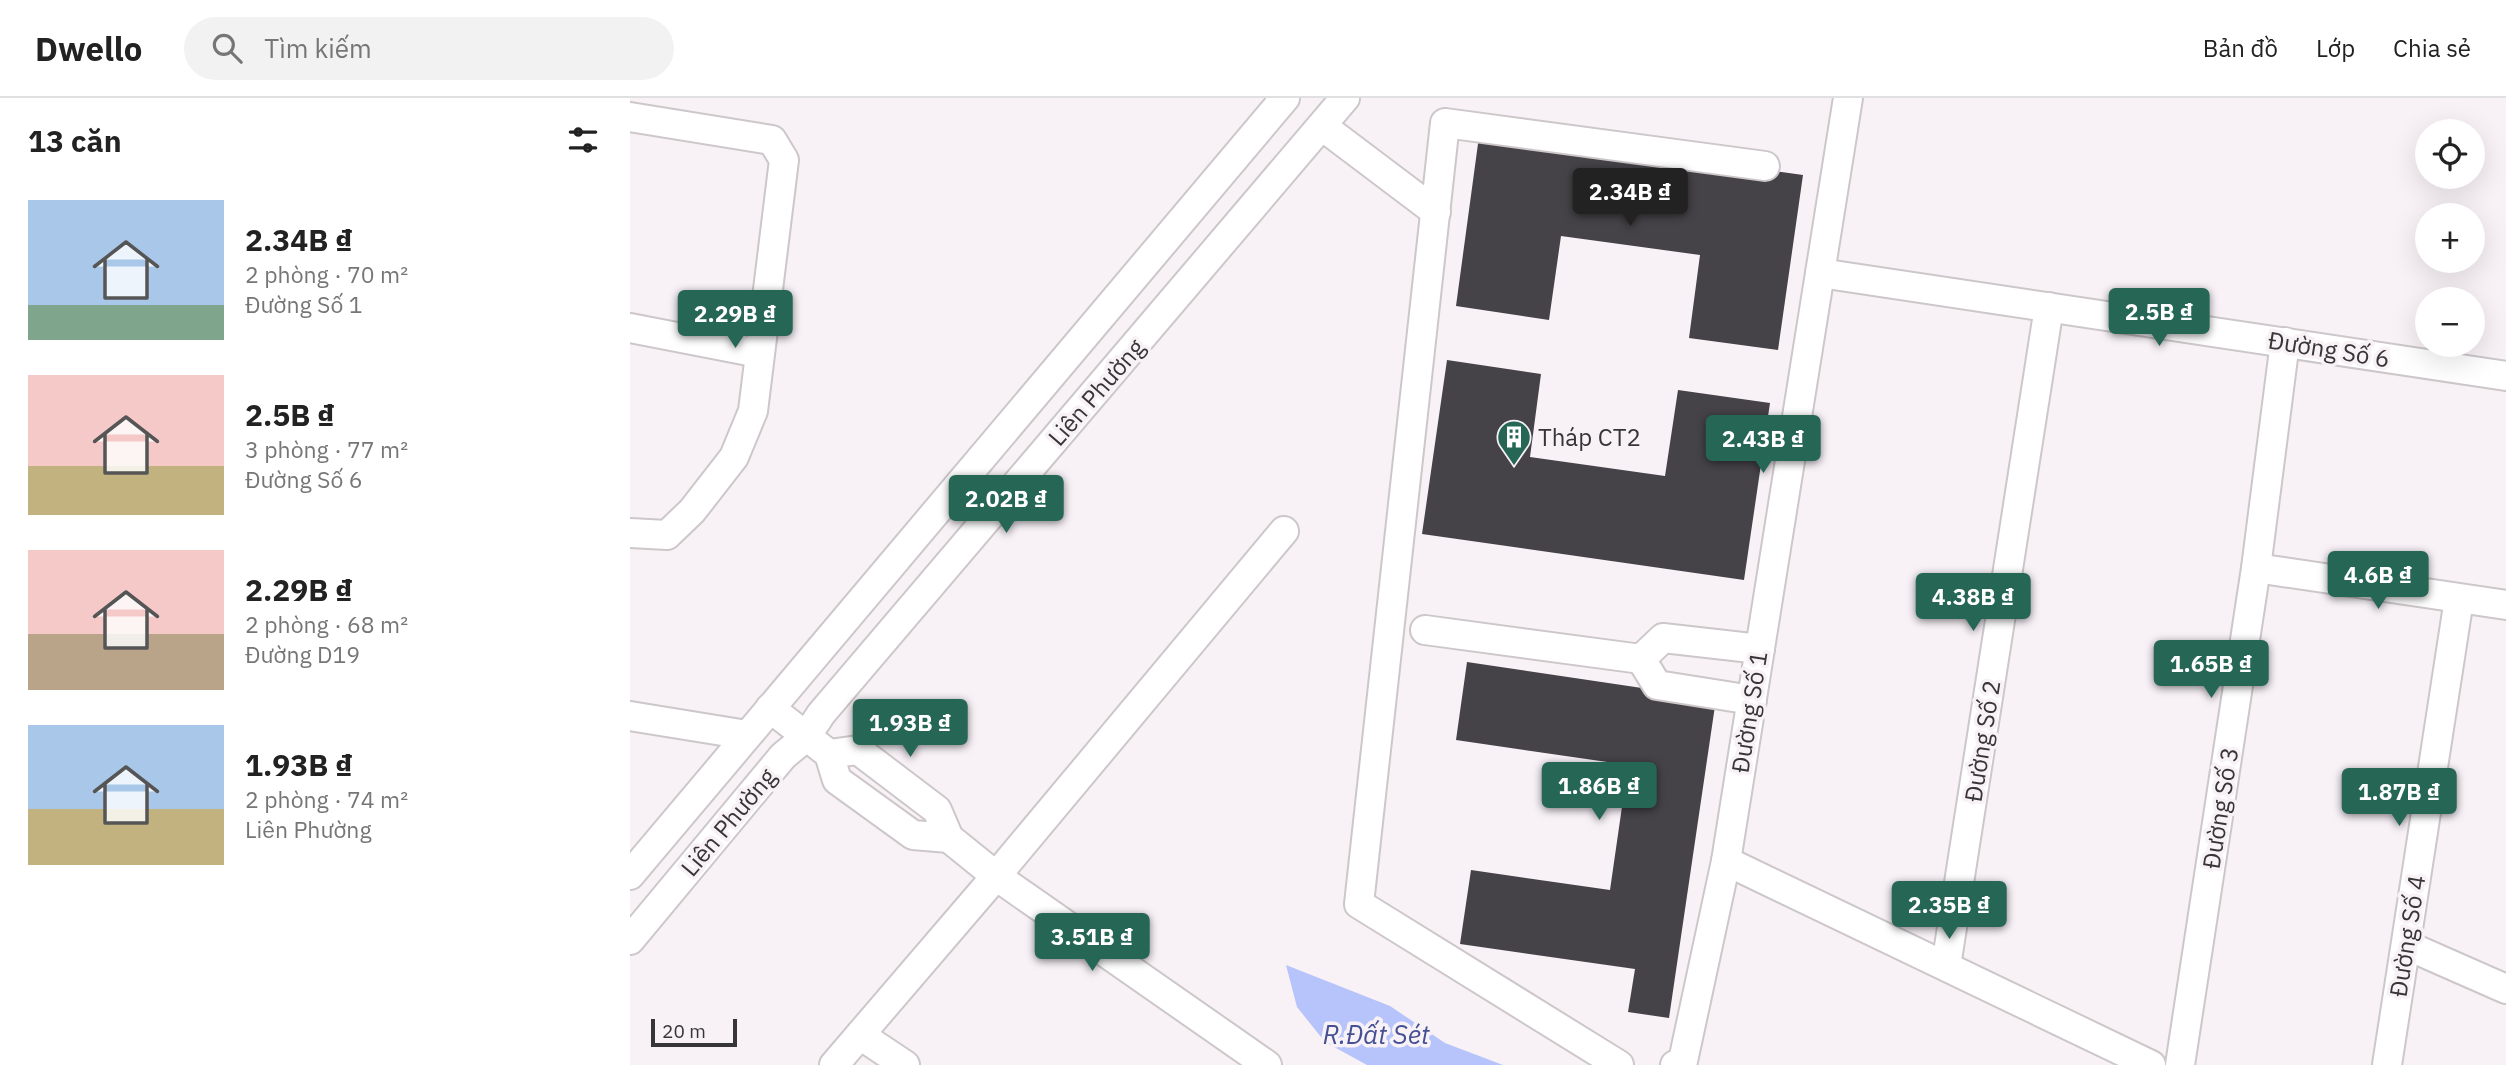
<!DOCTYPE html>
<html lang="vi">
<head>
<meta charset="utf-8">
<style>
  body { margin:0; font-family:"IBM Plex Sans",sans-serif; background:#f2f2f2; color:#222; height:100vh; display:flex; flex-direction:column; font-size:26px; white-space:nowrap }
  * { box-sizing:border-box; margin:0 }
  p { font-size:23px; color:#767676 }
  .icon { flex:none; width:38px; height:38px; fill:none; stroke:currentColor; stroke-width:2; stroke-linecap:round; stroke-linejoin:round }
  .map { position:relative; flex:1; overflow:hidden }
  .side { display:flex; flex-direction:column; background:#fff; width:630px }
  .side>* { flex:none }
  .controls { position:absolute; left:1785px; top:21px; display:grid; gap:14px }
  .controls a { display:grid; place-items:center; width:70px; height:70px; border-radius:50%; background:#fff; box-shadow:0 7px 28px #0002; font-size:35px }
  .scale { position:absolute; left:21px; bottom:18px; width:86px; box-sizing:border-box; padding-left:7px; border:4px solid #373536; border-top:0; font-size:19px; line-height:24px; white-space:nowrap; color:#373536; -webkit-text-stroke:5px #f8f2f6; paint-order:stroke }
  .price { position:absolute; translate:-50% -60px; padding:0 16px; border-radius:7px; background:#256655; color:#fff; font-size:23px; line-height:46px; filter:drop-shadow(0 2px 4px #0008) }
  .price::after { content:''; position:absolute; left:50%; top:42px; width:21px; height:16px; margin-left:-10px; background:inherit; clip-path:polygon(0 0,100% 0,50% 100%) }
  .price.on { background:#222; color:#fff }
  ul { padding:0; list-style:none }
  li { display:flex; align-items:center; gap:21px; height:175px; padding:0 28px }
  li span { display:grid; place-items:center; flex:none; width:196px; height:140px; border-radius:0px; color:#555 }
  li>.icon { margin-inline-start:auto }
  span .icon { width:84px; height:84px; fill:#fffc; stroke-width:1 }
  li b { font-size:30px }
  h2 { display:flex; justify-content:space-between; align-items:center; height:84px; padding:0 28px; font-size:30px }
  header { display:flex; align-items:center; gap:42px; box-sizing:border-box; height:98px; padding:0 35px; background:#fff; border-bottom:2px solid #e0e0e0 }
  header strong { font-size:33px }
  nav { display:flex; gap:38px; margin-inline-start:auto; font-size:24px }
  .search { width:490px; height:63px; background:#f2f2f2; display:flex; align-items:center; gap:18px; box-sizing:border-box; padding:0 24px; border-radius:38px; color:#767676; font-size:26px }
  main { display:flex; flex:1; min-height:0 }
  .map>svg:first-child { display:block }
  .water { fill:#b6c4fb }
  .building { fill:#454347 }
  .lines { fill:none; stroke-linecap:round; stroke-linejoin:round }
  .minor-casing { stroke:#cdc7ca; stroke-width:32 }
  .minor { stroke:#fff; stroke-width:28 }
  .labels { text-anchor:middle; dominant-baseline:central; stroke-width:7; stroke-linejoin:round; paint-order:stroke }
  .street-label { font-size:24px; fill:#373536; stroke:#f8f2f6 }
  .poi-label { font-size:24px; fill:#373536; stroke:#f8f2f6; text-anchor:start }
  .water-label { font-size:26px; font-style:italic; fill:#445093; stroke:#f8f2f6 }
</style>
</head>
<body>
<header>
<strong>Dwello</strong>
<div class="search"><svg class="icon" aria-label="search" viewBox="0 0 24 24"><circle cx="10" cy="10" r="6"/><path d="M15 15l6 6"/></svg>Tìm kiếm</div>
<nav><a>Bản đồ</a><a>Lớp</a><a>Chia sẻ</a></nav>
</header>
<main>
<section class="side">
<h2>13 căn<svg class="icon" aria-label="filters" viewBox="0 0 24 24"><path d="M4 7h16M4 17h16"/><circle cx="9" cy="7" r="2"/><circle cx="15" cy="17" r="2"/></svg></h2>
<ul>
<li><span style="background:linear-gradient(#a9c7e8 75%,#7fa58c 0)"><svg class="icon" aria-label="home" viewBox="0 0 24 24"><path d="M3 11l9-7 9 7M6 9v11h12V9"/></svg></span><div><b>2.34B ₫</b><p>2 phòng · 70 m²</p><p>Đường Số 1</p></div></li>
<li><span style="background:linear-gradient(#f6c9c9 65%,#c2b280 0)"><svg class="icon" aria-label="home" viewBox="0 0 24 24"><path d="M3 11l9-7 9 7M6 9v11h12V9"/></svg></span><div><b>2.5B ₫</b><p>3 phòng · 77 m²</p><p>Đường Số 6</p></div></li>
<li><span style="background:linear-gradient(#f6c9c9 60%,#b9a48a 0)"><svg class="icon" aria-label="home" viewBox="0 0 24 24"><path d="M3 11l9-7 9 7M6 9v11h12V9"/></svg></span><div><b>2.29B ₫</b><p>2 phòng · 68 m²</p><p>Đường D19</p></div></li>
<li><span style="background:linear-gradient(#a9c7e8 60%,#c2b280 0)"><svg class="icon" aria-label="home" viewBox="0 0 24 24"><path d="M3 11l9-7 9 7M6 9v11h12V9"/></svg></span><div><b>1.93B ₫</b><p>2 phòng · 74 m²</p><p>Liên Phường</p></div></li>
</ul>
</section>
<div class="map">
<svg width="1876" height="967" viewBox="0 0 1876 967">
  <rect width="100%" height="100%" fill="#f8f2f6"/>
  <path class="water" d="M656,867L760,908L815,945L873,967H737L695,944L667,909Z"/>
  <g class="building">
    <path d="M850,31L1173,77L1148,252L1059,240L1070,157L931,138L919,222L826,208Z"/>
    <path d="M817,262L911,276L900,359L1035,378L1048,292L1140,305L1114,482L792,436Z"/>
    <path d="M837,564L1086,601L1039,920L998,914L1005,871L830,846L841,772L980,792L998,667L826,642Z"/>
  </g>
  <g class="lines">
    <g class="minor-casing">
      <g id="minor">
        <path d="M0,19L142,42L154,62L123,313L104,359L62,413L37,437L0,435"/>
        <path d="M692,28L806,114"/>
        <path d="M1190,175L1876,278"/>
        <path d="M0,230L129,255"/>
        <path d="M1626,470L1876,507"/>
        <path d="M795,532L1011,561L1033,540L1130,551"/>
        <path d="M1011,561L1027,587L1122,602"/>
        <path d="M140,610L199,656L207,682L283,737L319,740"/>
        <path d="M0,618L117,637"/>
        <path d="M199,656L228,652L307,712L319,740L366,778L637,967"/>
        <path d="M1096,763L1521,967"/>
        <path d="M0,777L655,0"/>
        <path d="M0,842L153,658L176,639L191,616L715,0"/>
        <path d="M1776,847L1876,891"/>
        <path d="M1316,868L1419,209"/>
        <path d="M230,937L275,967"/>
        <path d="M204,967L366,778L654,433"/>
        <path d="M989,967L729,806L815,25L1135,68"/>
        <path d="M1045,967L1053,963L1096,763L1218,0"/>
        <path d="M1550,967L1626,470L1655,244"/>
        <path d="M1757,967L1829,501"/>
      </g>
    </g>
    <use href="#minor" class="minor"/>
  </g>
  <defs>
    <g id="building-pin" transform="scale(1.75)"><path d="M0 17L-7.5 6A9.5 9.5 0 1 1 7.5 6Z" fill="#256655" stroke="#f8f2f6"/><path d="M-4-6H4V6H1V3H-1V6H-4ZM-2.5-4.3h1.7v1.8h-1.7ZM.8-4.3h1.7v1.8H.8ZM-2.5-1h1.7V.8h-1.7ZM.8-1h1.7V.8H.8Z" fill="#fff"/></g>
  </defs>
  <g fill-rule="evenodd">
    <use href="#building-pin" x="884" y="339"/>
  </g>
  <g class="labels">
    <g class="street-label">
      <text transform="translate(1699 251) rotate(9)">Đường Số 6</text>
      <text transform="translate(466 294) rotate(-49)">Liên Phường</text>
      <text transform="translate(1119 614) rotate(-81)">Đường Số 1</text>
      <text transform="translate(1352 643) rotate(-81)">Đường Số 2</text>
      <text transform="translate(1590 710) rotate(-81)">Đường Số 3</text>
      <text transform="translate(98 724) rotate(-50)">Liên Phường</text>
      <text transform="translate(1777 838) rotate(-81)">Đường Số 4</text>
    </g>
    <g class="poi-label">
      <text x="908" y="339">Tháp CT2</text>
    </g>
    <g class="water-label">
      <text x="746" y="936">R.Đất Sét</text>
    </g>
  </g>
</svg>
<div class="controls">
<a><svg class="icon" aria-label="locate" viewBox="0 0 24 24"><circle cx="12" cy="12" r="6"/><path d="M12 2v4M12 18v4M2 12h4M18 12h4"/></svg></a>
<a>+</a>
<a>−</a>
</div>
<div class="scale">20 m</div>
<b class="price on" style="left:1000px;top:130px">2.34B ₫</b>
<b class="price" style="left:1529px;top:250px">2.5B ₫</b>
<b class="price" style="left:105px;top:252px">2.29B ₫</b>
<b class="price" style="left:1133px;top:377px">2.43B ₫</b>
<b class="price" style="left:376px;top:437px">2.02B ₫</b>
<b class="price" style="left:1748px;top:513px">4.6B ₫</b>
<b class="price" style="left:1343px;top:535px">4.38B ₫</b>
<b class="price" style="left:1581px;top:602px">1.65B ₫</b>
<b class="price" style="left:280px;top:661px">1.93B ₫</b>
<b class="price" style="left:969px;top:724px">1.86B ₫</b>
<b class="price" style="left:1769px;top:730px">1.87B ₫</b>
<b class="price" style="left:1319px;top:843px">2.35B ₫</b>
<b class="price" style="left:462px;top:875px">3.51B ₫</b>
</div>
</main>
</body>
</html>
